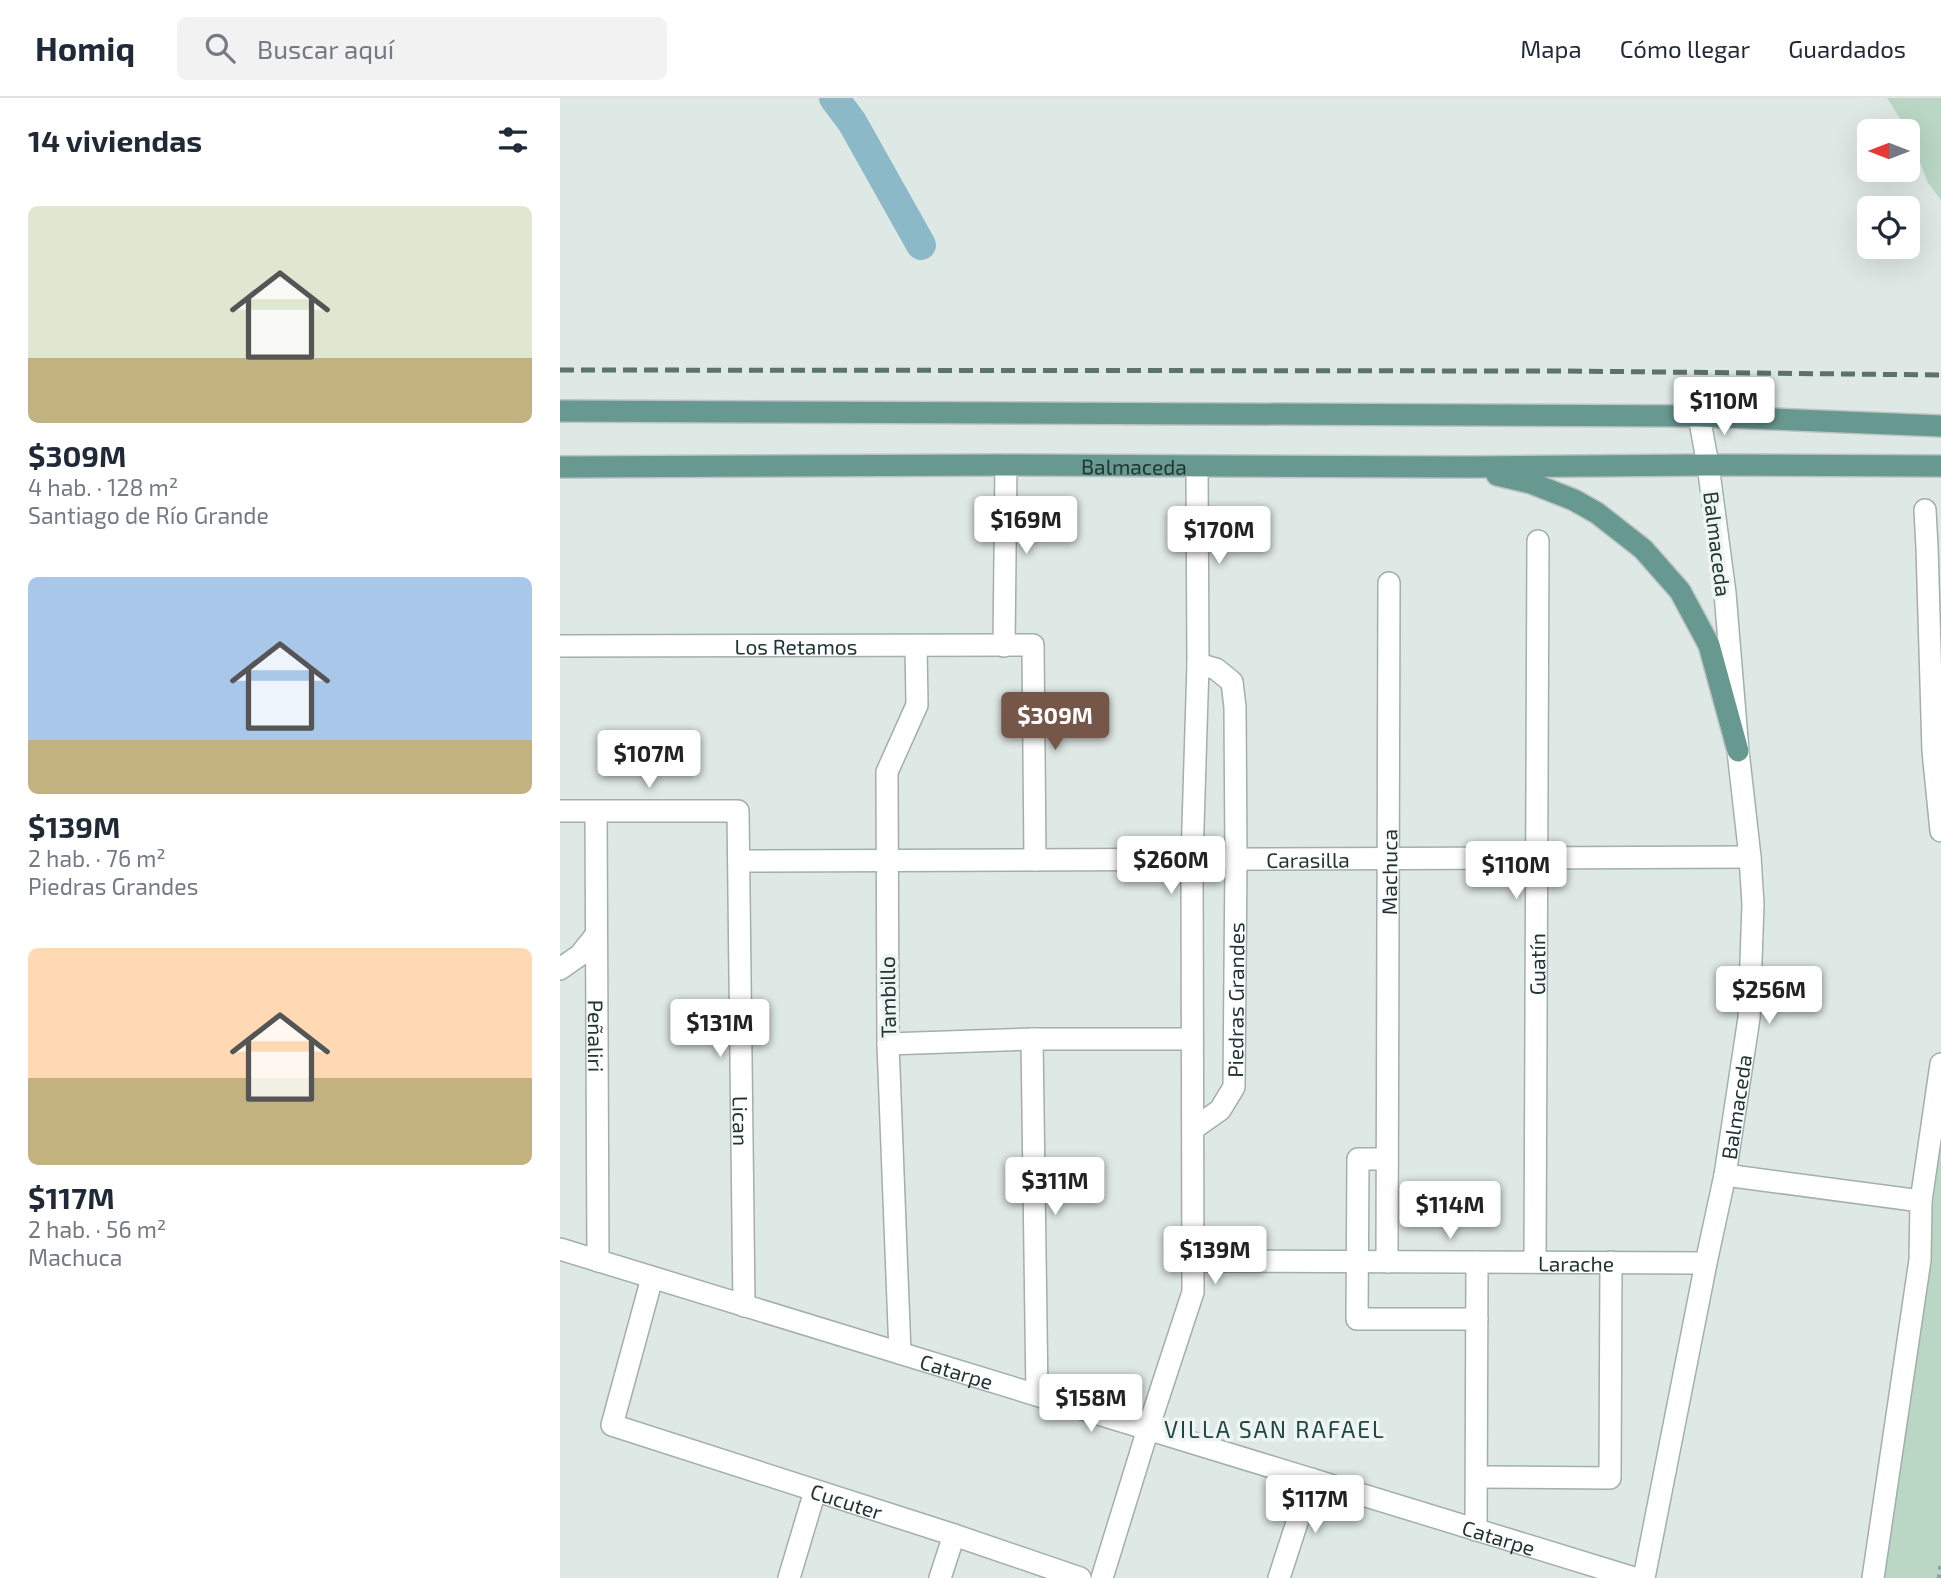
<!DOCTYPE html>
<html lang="es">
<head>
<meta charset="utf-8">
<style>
  body { margin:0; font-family:"Exo 2",sans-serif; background:#f2f2f3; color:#1f2937; height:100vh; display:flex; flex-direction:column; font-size:26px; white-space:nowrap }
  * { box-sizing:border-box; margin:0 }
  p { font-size:23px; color:#747a83 }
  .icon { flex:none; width:38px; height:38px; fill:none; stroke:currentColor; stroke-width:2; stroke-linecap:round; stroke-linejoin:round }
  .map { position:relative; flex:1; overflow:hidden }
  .details { display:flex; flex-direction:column; background:#fff; width:560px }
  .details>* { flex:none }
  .needle { width:46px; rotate:270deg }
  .fabs { position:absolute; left:1297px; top:21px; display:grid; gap:14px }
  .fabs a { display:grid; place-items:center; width:63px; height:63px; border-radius:10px; background:#fff; box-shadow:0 7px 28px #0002; font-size:35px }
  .price { position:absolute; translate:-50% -60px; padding:0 16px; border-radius:7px; background:#fff; color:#222; font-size:23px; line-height:46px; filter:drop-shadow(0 2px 4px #0008) }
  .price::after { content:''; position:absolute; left:50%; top:42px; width:21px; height:16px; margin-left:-10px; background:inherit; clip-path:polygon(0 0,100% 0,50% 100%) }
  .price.active { background:#77564a; color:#fff }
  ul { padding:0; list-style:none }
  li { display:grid; align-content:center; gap:14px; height:371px; padding:0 28px }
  li span { display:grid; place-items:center; height:217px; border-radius:10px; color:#555 }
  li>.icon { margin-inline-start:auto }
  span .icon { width:126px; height:126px; fill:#fffc; stroke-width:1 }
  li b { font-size:30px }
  h2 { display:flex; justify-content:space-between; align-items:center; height:84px; padding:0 28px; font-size:30px }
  header { display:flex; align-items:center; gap:42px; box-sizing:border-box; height:98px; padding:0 35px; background:#fff; border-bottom:2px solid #e0e1e3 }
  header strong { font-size:33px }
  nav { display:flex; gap:38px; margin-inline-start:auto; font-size:24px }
  .search { width:490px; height:63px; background:#f2f2f3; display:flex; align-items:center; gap:18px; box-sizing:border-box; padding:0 24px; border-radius:10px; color:#747a83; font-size:26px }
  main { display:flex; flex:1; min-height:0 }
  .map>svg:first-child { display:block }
  .park { fill:#b9d7c4 }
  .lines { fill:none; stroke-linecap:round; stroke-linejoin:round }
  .canal { stroke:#8bb9c8; stroke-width:30 }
  .minor-casing { stroke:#a2afac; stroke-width:24 }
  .secondary-casing { stroke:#9fb3ad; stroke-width:24 }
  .primary-casing { stroke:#bcc3c2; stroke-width:24 }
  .path { stroke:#82a9a0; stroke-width:4.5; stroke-dasharray:3.5 5; stroke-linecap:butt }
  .minor { stroke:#fff; stroke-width:21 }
  .secondary { stroke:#fff; stroke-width:21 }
  .primary { stroke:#679991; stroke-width:21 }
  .rail { stroke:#5b726e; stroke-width:5; stroke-dasharray:14 7; stroke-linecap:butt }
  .labels { text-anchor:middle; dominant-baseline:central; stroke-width:7; stroke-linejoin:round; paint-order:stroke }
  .street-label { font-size:21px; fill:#213632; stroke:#eef5f2 }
  .neighbourhood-label { font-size:23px; letter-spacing:2px; fill:#204640; stroke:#eef5f2 }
</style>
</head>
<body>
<header>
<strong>Homiq</strong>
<div class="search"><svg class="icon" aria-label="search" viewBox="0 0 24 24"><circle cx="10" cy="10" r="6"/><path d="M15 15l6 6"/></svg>Buscar aquí</div>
<nav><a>Mapa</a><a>Cómo llegar</a><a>Guardados</a></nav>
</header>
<main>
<section class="details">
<h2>14 viviendas<svg class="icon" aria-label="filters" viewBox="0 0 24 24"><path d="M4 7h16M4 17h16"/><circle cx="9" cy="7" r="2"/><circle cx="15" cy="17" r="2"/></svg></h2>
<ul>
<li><span style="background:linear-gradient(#dfe7d0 70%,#c2b280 0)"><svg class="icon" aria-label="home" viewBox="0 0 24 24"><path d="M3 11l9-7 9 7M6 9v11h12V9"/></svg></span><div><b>$309M</b><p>4 hab. · 128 m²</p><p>Santiago de Río Grande</p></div></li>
<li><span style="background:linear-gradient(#a9c7e8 75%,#c2b280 0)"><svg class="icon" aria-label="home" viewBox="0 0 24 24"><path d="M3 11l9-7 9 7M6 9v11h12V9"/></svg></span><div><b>$139M</b><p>2 hab. · 76 m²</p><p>Piedras Grandes</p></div></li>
<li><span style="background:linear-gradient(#ffd9b3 60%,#c2b280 0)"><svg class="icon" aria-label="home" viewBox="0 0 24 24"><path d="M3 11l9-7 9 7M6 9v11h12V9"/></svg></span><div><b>$117M</b><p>2 hab. · 56 m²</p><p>Machuca</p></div></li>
</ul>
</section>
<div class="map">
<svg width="1381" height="1480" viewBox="0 0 1381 1480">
  <rect width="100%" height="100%" fill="#dee8e5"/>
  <g class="park">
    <path d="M1327,0H1381V102L1368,85L1348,33Z"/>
    <path d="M1381,1016V1480H1321Z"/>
  </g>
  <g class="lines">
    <path class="canal" d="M274,0L292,24L361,147"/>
    <g class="minor-casing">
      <g id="minor">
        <path d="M1365,412L1367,449L1373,653L1381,733"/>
        <path id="s1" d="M0,548L473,547L475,762"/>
        <path d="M444,548L446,367"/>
        <path id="s2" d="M0,713H178L184,1208"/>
        <path id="s3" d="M36,714L38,1163"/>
        <path id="s4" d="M179,763L1190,759"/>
        <path d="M0,871L20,857L36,837"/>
        <path d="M472,941L477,1297"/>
        <path d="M328,946L472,941H632"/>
        <path id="s5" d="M633,1031L660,1012L674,989L676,761L675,609L672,584L656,571L638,566"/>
        <path d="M827,1061H798L797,1221H917"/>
        <path d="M1165,1077L1361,1103"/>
        <path id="s6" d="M0,1151L1074,1480"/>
        <path id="s7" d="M634,1163L1146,1165"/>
        <path id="s8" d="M827,1164L829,485"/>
        <path id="s9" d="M975,1164L978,443"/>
        <path id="s10" d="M92,1180L52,1327L394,1437L520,1480"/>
        <path d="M340,1255L328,946L327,674L357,607L356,548"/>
        <path d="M917,1379L1050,1380L1051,1164"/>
        <path d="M916,1432L917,1164"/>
        <path d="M229,1480L255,1393"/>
        <path d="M380,1480L394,1437"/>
        <path d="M542,1480L588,1331L633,1194L632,761L638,566L637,369"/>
        <path d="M719,1480L751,1381"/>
        <path d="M1313,1480L1360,1162L1361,1103L1381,966"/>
      </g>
    </g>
    <g class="secondary-casing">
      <g id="secondary">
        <path id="s11" d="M1084,1480L1146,1165L1165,1077L1189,920L1193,806L1190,759L1178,653L1165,495L1148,367L1139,318"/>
      </g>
    </g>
    <g class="primary-casing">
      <g id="primary">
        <path d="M0,313L1139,318L1381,328"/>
        <path id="s12" d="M0,369L446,367L908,369L1148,367L1381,368"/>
        <path d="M937,377L971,385L1014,402L1037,415L1083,451L1120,493L1149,547L1178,653"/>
      </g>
    </g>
    <path class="path" d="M1379,1480L1381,1463"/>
    <use href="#minor" class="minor"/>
    <use href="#secondary" class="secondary"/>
    <use href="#primary" class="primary"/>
    <path class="rail" d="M0,272L1006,273L1381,277"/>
  </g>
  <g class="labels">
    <g class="street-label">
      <text stroke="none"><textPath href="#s12" startOffset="574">Balmaceda</textPath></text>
      <text transform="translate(1158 446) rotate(83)">Balmaceda</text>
      <text stroke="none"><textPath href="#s1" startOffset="236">Los Retamos</textPath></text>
      <text stroke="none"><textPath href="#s4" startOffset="569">Carasilla</textPath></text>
      <text stroke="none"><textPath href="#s8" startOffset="390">Machuca</textPath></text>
      <text stroke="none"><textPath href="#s9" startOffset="298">Guatín</textPath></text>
      <text transform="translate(327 899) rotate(-91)">Tambillo</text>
      <text stroke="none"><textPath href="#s5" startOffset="147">Piedras Grandes</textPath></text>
      <text stroke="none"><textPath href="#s3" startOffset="224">Peñaliri</textPath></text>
      <text stroke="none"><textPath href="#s11" startOffset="480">Balmaceda</textPath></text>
      <text stroke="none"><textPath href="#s2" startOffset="488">Lican</textPath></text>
      <text stroke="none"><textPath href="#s7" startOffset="382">Larache</textPath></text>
      <text stroke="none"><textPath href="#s6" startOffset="415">Catarpe</textPath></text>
      <text stroke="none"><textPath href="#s10" startOffset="399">Cucuter</textPath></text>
      <text stroke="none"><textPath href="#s6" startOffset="982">Catarpe</textPath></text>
    </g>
    <g class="neighbourhood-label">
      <text x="715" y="1331">VILLA SAN RAFAEL</text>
    </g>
  </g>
</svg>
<div class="fabs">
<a><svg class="needle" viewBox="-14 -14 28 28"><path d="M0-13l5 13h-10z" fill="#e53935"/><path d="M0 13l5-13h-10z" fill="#747a83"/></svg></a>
<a><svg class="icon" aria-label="locate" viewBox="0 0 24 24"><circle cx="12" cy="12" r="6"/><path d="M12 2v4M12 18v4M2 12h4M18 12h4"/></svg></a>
</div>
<b class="price" style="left:1164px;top:339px">$110M</b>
<b class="price" style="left:466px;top:458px">$169M</b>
<b class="price" style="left:659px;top:468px">$170M</b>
<b class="price active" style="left:495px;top:654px">$309M</b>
<b class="price" style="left:89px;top:692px">$107M</b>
<b class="price" style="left:611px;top:798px">$260M</b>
<b class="price" style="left:956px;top:803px">$110M</b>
<b class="price" style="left:1209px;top:928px">$256M</b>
<b class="price" style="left:160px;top:961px">$131M</b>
<b class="price" style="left:495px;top:1119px">$311M</b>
<b class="price" style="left:890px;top:1143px">$114M</b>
<b class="price" style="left:655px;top:1188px">$139M</b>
<b class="price" style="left:531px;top:1336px">$158M</b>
<b class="price" style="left:755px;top:1437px">$117M</b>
</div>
</main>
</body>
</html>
